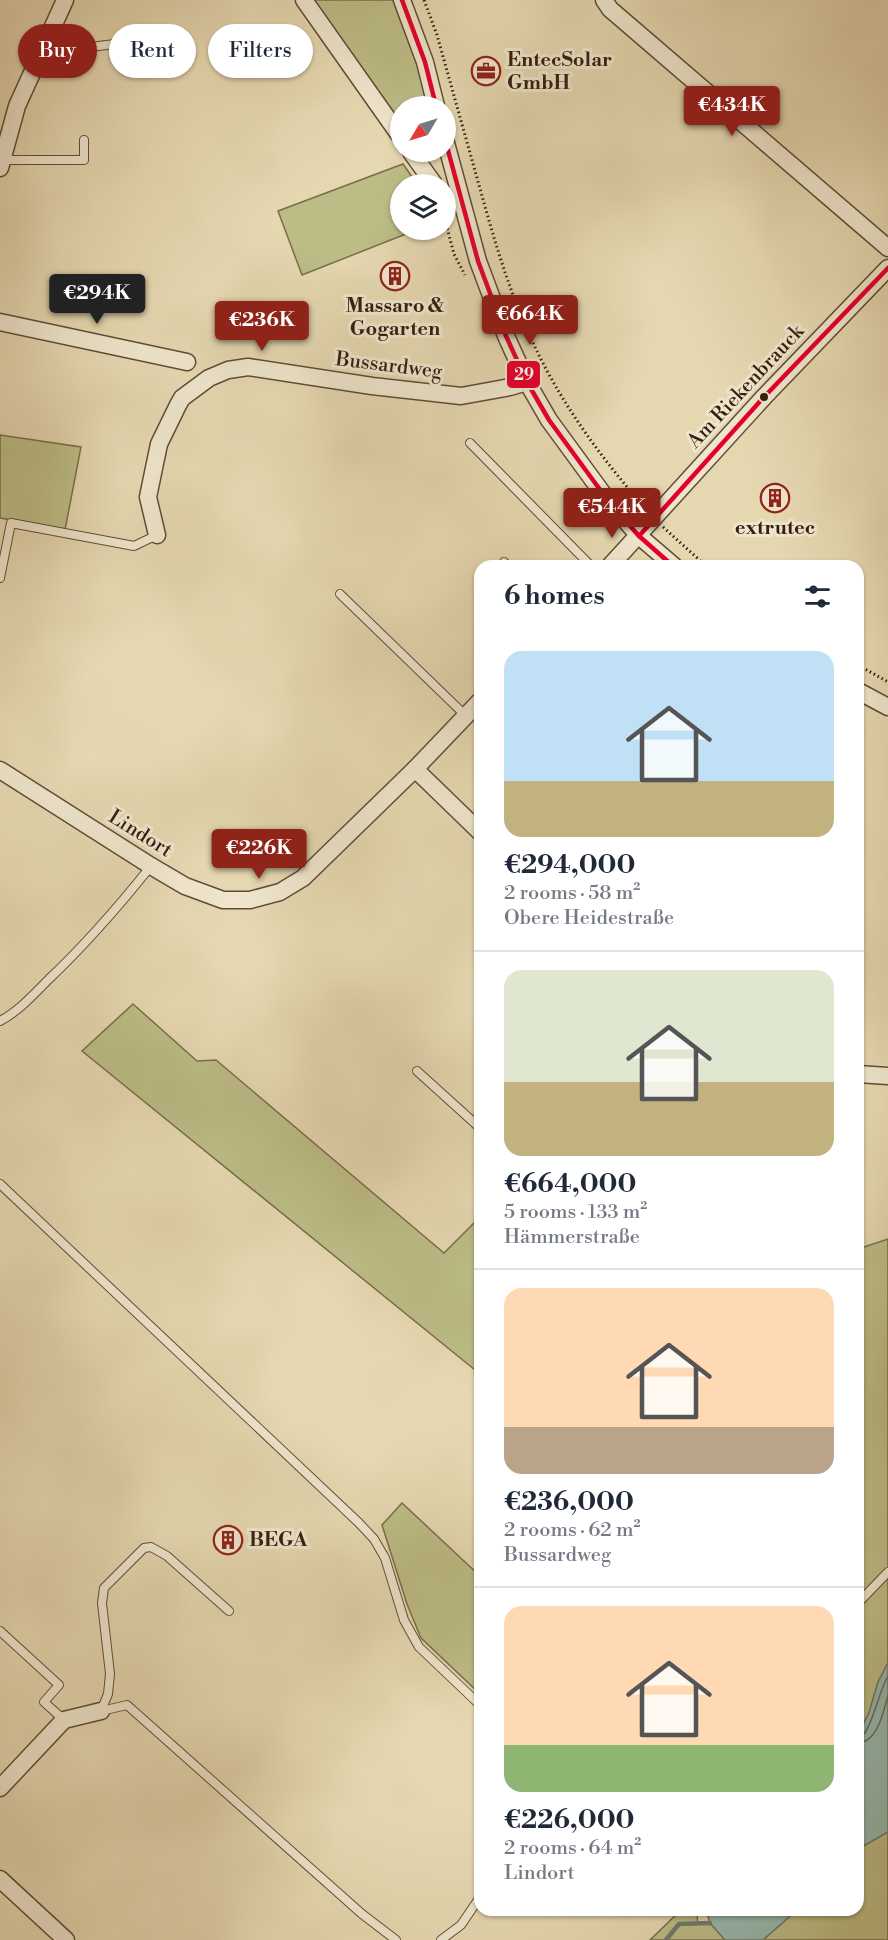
<!DOCTYPE html>
<html lang="en">
<head>
<meta charset="utf-8">
<style>
  body { margin:0; font-family:"Libre Bodoni",serif; background:#f6f6f7; color:#1f2937; height:100vh; display:flex; flex-direction:column; font-size:22px; white-space:nowrap }
  * { box-sizing:border-box; margin:0 }
  p { font-size:20px; color:#747a83 }
  .icon { flex:none; width:33px; height:33px; fill:none; stroke:currentColor; stroke-width:2; stroke-linecap:round; stroke-linejoin:round }
  .map { position:relative; flex:1; overflow:hidden }
  .drawer { position:absolute; left:474px; top:560px; width:390px; height:1356px; display:flex; flex-direction:column; background:#fff; border-radius:18px; box-shadow:0 2px 4px #0004 }
  .drawer>* { flex:none }
  .guide { position:absolute; left:18px; top:24px; width:366px; height:54px; display:flex; gap:12px }
  .needle { width:39px; rotate:232deg }
  .controls { position:absolute; left:390px; top:96px; display:grid; gap:12px }
  .controls a { display:grid; place-items:center; width:66px; height:66px; border-radius:50%; background:#fff; box-shadow:0 2px 4px #0004; font-size:30px }
  .price { position:absolute; translate:-50% -51px; padding:0 14px; border-radius:6px; background:#8f2418; color:#fff; font-size:20px; line-height:39px; filter:drop-shadow(0 2px 3px #0008) }
  .price::after { content:''; position:absolute; left:50%; top:36px; width:18px; height:14px; margin-left:-9px; background:inherit; clip-path:polygon(0 0,100% 0,50% 100%) }
  .price.active { background:#222; color:#fff }
  ul { padding:0; list-style:none }
  li { display:grid; align-content:center; gap:12px; height:318px; padding:0 30px }
  li+li { border-top:2px solid #e0e1e3 }
  li span { display:grid; place-items:center; height:186px; border-radius:18px; color:#555 }
  li>.icon { margin-inline-start:auto }
  span .icon { width:108px; height:108px; fill:#fffc; stroke-width:1 }
  li b { font-size:26px }
  h2 { display:flex; justify-content:space-between; align-items:center; height:72px; padding:0 30px; font-size:26px }
  .chip { padding:0 21px; border-radius:27px; background:#fff; box-shadow:0 2px 4px #0004; font-size:21px; line-height:54px }
  .chip.active { background:#8f2418; color:#fff }
  .map>svg:first-child { display:block }
  .green { fill:#bcbc86; stroke:#786e4a; stroke-width:1.5 }
  .water { fill:#96b9af; stroke:#6f7b6f; stroke-width:1.5 }
  .lines { fill:none; stroke-linecap:round; stroke-linejoin:round }
  .shore { stroke:#656c5e; stroke-width:1.5 }
  .stream { stroke:#6f7b6f; stroke-width:4.5 }
  .service-casing { stroke:#604d36; stroke-width:10 }
  .minor-casing { stroke:#604d36; stroke-width:19 }
  .path { stroke:#341f0e; stroke-width:3; stroke-dasharray:1.5 3; stroke-linecap:butt }
  .service { stroke:#eee5cc; stroke-width:8 }
  .minor { stroke:#eee5cc; stroke-width:16 }
  .bus-1-casing { stroke:#eee5cc; stroke-width:9 }
  .bus-1 { stroke:#e4002b; stroke-width:4.5 }
  .bus-dot { fill:#341f0e; stroke:#eee5cc; stroke-width:2 }
  .labels { text-anchor:middle; dominant-baseline:central; stroke-width:6; stroke-linejoin:round; paint-order:stroke }
  .poi-label { font-size:20px; font-weight:bold; fill:#341f0e; stroke:#eee5cc; text-anchor:start }
  .street-label { font-size:20px; fill:#341f0e; stroke:#eee5cc }
  .line-badge { stroke:#eee5cc; stroke-width:2 }
  .badge-label { font-size:16px; text-anchor:middle; font-weight:bold; fill:#fff }
</style>
</head>
<body>
<div class="map">
<svg width="888" height="1940" viewBox="0 0 888 1940">
  <rect width="100%" height="100%" fill="#e5d7b0"/>
  <filter id="stains"><feTurbulence type="fractalNoise" baseFrequency=".00333" numOctaves="4"/><feColorMatrix values="0 0 0 0 .2 0 0 0 0 .09 0 0 0 0 .02 0 0 0 .5 -.17"/></filter>
  <radialGradient id="worn" r=".72"><stop offset=".6" stop-color="#630" stop-opacity="0"/><stop offset="1" stop-color="#630" stop-opacity=".3"/></radialGradient>
  <g class="green">
    <path d="M304,0H393L425,62L436,106H400V136Z"/>
    <path d="M403,164L417,184H400V230H416L302,275L278,211Z"/>
    <path d="M0,435L81,447L65,530L0,518Z"/>
    <path d="M133,1004L197,1061L216,1060L444,1253L480,1217V1374L82,1051Z"/>
    <path d="M888,1239V1663L878,1682L869,1713L858,1734V1249Z"/>
    <path d="M402,1503L480,1576V1694L421,1638L407,1604L382,1525Z"/>
    <path d="M888,1832V1940H763L797,1910H858V1849Z"/>
    <path d="M681,1910H696L698,1923L712,1925L725,1940H650Z"/>
  </g>
  <g class="water">
    <path d="M888,1663V1832L858,1849V1734L869,1713L878,1682Z"/>
    <path d="M706,1910H797L763,1940H725L710,1923Z"/>
  </g>
  <g class="lines">
    <g class="shore">
      <path d="M858,1736L865,1733C876,1714 878,1694 888,1676"/>
      <path d="M858,1743C878,1742 883,1712 888,1696"/>
    </g>
    <path class="stream" d="M666,1940L679,1924L710,1923"/>
    <g class="service-casing">
      <g id="service">
        <path d="M42,53L155,39"/>
        <path d="M2,160H84V140"/>
        <path d="M470,443L591,566"/>
        <path d="M504,562L508,566"/>
        <path d="M0,578L11,523L134,546L157,535"/>
        <path d="M340,594L466,716"/>
        <path d="M480,929V946"/>
        <path d="M0,1021C19,1011 34,994 49,979C86,944 119,906 151,866"/>
        <path d="M417,1071L480,1128"/>
        <path d="M0,1184L359,1523L374,1539L385,1558L404,1620L419,1647L480,1705"/>
        <path d="M858,1603L888,1572"/>
        <path d="M0,1631L59,1685L44,1702L64,1720"/>
        <path d="M101,1711L127,1705L362,1914L396,1940"/>
        <path d="M101,1711L108,1694L110,1674L102,1603L104,1588L144,1548L151,1547L167,1556L229,1611"/>
        <path d="M441,1940L461,1925L480,1897"/>
      </g>
    </g>
    <g class="minor-casing">
      <g id="minor">
        <path d="M304,0L400,136"/>
        <path d="M402,0L425,62L436,106"/>
        <path d="M604,0L610,9L888,248"/>
        <path d="M446,143L478,261L506,336L527,382L549,420L609,502L639,536L674,566"/>
        <path d="M411,152L434,184"/>
        <path d="M0,168L17,106L65,0"/>
        <path d="M0,322L187,362"/>
        <path d="M157,535L148,497L159,444L178,405L182,398L209,378L228,370L248,367L372,386L461,396L510,387L527,382"/>
        <path d="M610,566L764,397L888,268"/>
        <path d="M858,691L888,707"/>
        <path d="M415,769L480,832"/>
        <path d="M0,770L151,866L185,886L223,900H250L280,892L303,878L415,769L480,701"/>
        <path d="M858,1074L888,1076"/>
        <path d="M0,1788L64,1720L101,1711"/>
        <path d="M0,1879L66,1940"/>
      </g>
    </g>
    <g class="path">
      <path d="M424,0L437,35C451,85 465,135 479,185C496,247 514,308 544,365C571,417 606,463 644,507"/>
      <path d="M446,224L454,254L465,275"/>
      <path d="M663,527L706,566"/>
      <path d="M858,665L888,682"/>
    </g>
    <use href="#service" class="service"/>
    <use href="#minor" class="minor"/>
    <g class="bus-1-casing">
      <g id="bus-1">
        <path d="M402,0L425,62L436,106"/>
        <path d="M446,143L478,261L506,336L527,382L549,420L609,502L639,536L673,566"/>
        <path d="M639,536L764,397L888,268"/>
      </g>
    </g>
    <use href="#bus-1" class="bus-1"/>
  </g>
  <defs>
    <g id="office-ring" transform="scale(1.5)"><circle r="9.5" fill="#eee5cc" stroke="#8f2418" stroke-width="1.5"/><path d="M-6-3h4V-5.5h4V-3h4V5H-6ZM-1-4.5V-3h2v-1.5ZM-6 0V1H6V0Z" fill="#8f2418"/></g>
    <g id="building-ring" transform="scale(1.5)"><circle r="9.5" fill="#eee5cc" stroke="#8f2418" stroke-width="1.5"/><path d="M-4-6H4V6H1V3H-1V6H-4ZM-2.5-4.3h1.7v1.8h-1.7ZM.8-4.3h1.7v1.8H.8ZM-2.5-1h1.7V.8h-1.7ZM.8-1h1.7V.8H.8Z" fill="#8f2418"/></g>
  </defs>
  <g fill-rule="evenodd">
    <use href="#office-ring" x="486" y="71"/>
    <use href="#building-ring" x="395" y="276"/>
    <use href="#building-ring" x="775" y="498"/>
    <use href="#building-ring" x="228" y="1540"/>
  </g>
  <circle class="bus-dot" cx="764" cy="397" r="5"/>
  <g class="labels">
    <g class="poi-label">
      <text x="507" y="60">EntecSolar<tspan x="507" dy="23">GmbH</tspan></text>
      <text x="395" y="306" text-anchor="middle">Massaro &amp;<tspan x="395" dy="23">Gogarten</tspan></text>
      <text x="775" y="528" text-anchor="middle">extrutec</text>
      <text x="249" y="1540">BEGA</text>
    </g>
    <g class="street-label">
      <text transform="translate(389 366) rotate(7)">Bussardweg</text>
      <text transform="translate(746 387) rotate(-47)">Am Riekenbrauck</text>
      <text transform="translate(140 834) rotate(32)">Lindort</text>
    </g>
  </g>
  <rect class="line-badge" x="506" y="360" width="35" height="29" rx="6" fill="#e4002b"/>
  <g class="badge-label">
    <text x="524" y="380">29</text>
  </g>
  <rect width="100%" height="100%" filter="url(#stains)"/>
  <rect width="100%" height="100%" fill="url(#worn)"/>
</svg>
<div class="controls">
<a><svg class="needle" viewBox="-14 -14 28 28"><path d="M0-13l5 13h-10z" fill="#e53935"/><path d="M0 13l5-13h-10z" fill="#747a83"/></svg></a>
<a><svg class="icon" aria-label="layers" viewBox="0 0 24 24"><path d="M12 4l9 5-9 5-9-5zM3 14l9 5 9-5"/></svg></a>
</div>
<b class="price" style="left:732px;top:137px">€434K</b>
<b class="price active" style="left:97px;top:325px">€294K</b>
<b class="price" style="left:530px;top:346px">€664K</b>
<b class="price" style="left:262px;top:352px">€236K</b>
<b class="price" style="left:612px;top:539px">€544K</b>
<b class="price" style="left:259px;top:880px">€226K</b>
<div class="guide">
<a class="chip active">Buy</a>
<a class="chip">Rent</a>
<a class="chip">Filters</a>
</div>
<section class="drawer">
<h2>6 homes<svg class="icon" aria-label="filters" viewBox="0 0 24 24"><path d="M4 7h16M4 17h16"/><circle cx="9" cy="7" r="2"/><circle cx="15" cy="17" r="2"/></svg></h2>
<ul>
<li><span style="background:linear-gradient(#bfe0f5 70%,#c2b280 0)"><svg class="icon" aria-label="home" viewBox="0 0 24 24"><path d="M3 11l9-7 9 7M6 9v11h12V9"/></svg></span><div><b>€294,000</b><p>2 rooms · 58 m²</p><p>Obere Heidestraße</p></div></li>
<li><span style="background:linear-gradient(#dfe7d0 60%,#c2b280 0)"><svg class="icon" aria-label="home" viewBox="0 0 24 24"><path d="M3 11l9-7 9 7M6 9v11h12V9"/></svg></span><div><b>€664,000</b><p>5 rooms · 133 m²</p><p>Hämmerstraße</p></div></li>
<li><span style="background:linear-gradient(#ffd9b3 75%,#b9a48a 0)"><svg class="icon" aria-label="home" viewBox="0 0 24 24"><path d="M3 11l9-7 9 7M6 9v11h12V9"/></svg></span><div><b>€236,000</b><p>2 rooms · 62 m²</p><p>Bussardweg</p></div></li>
<li><span style="background:linear-gradient(#ffd9b3 75%,#8fb573 0)"><svg class="icon" aria-label="home" viewBox="0 0 24 24"><path d="M3 11l9-7 9 7M6 9v11h12V9"/></svg></span><div><b>€226,000</b><p>2 rooms · 64 m²</p><p>Lindort</p></div></li>
</ul>
</section>
</div>
</body>
</html>
